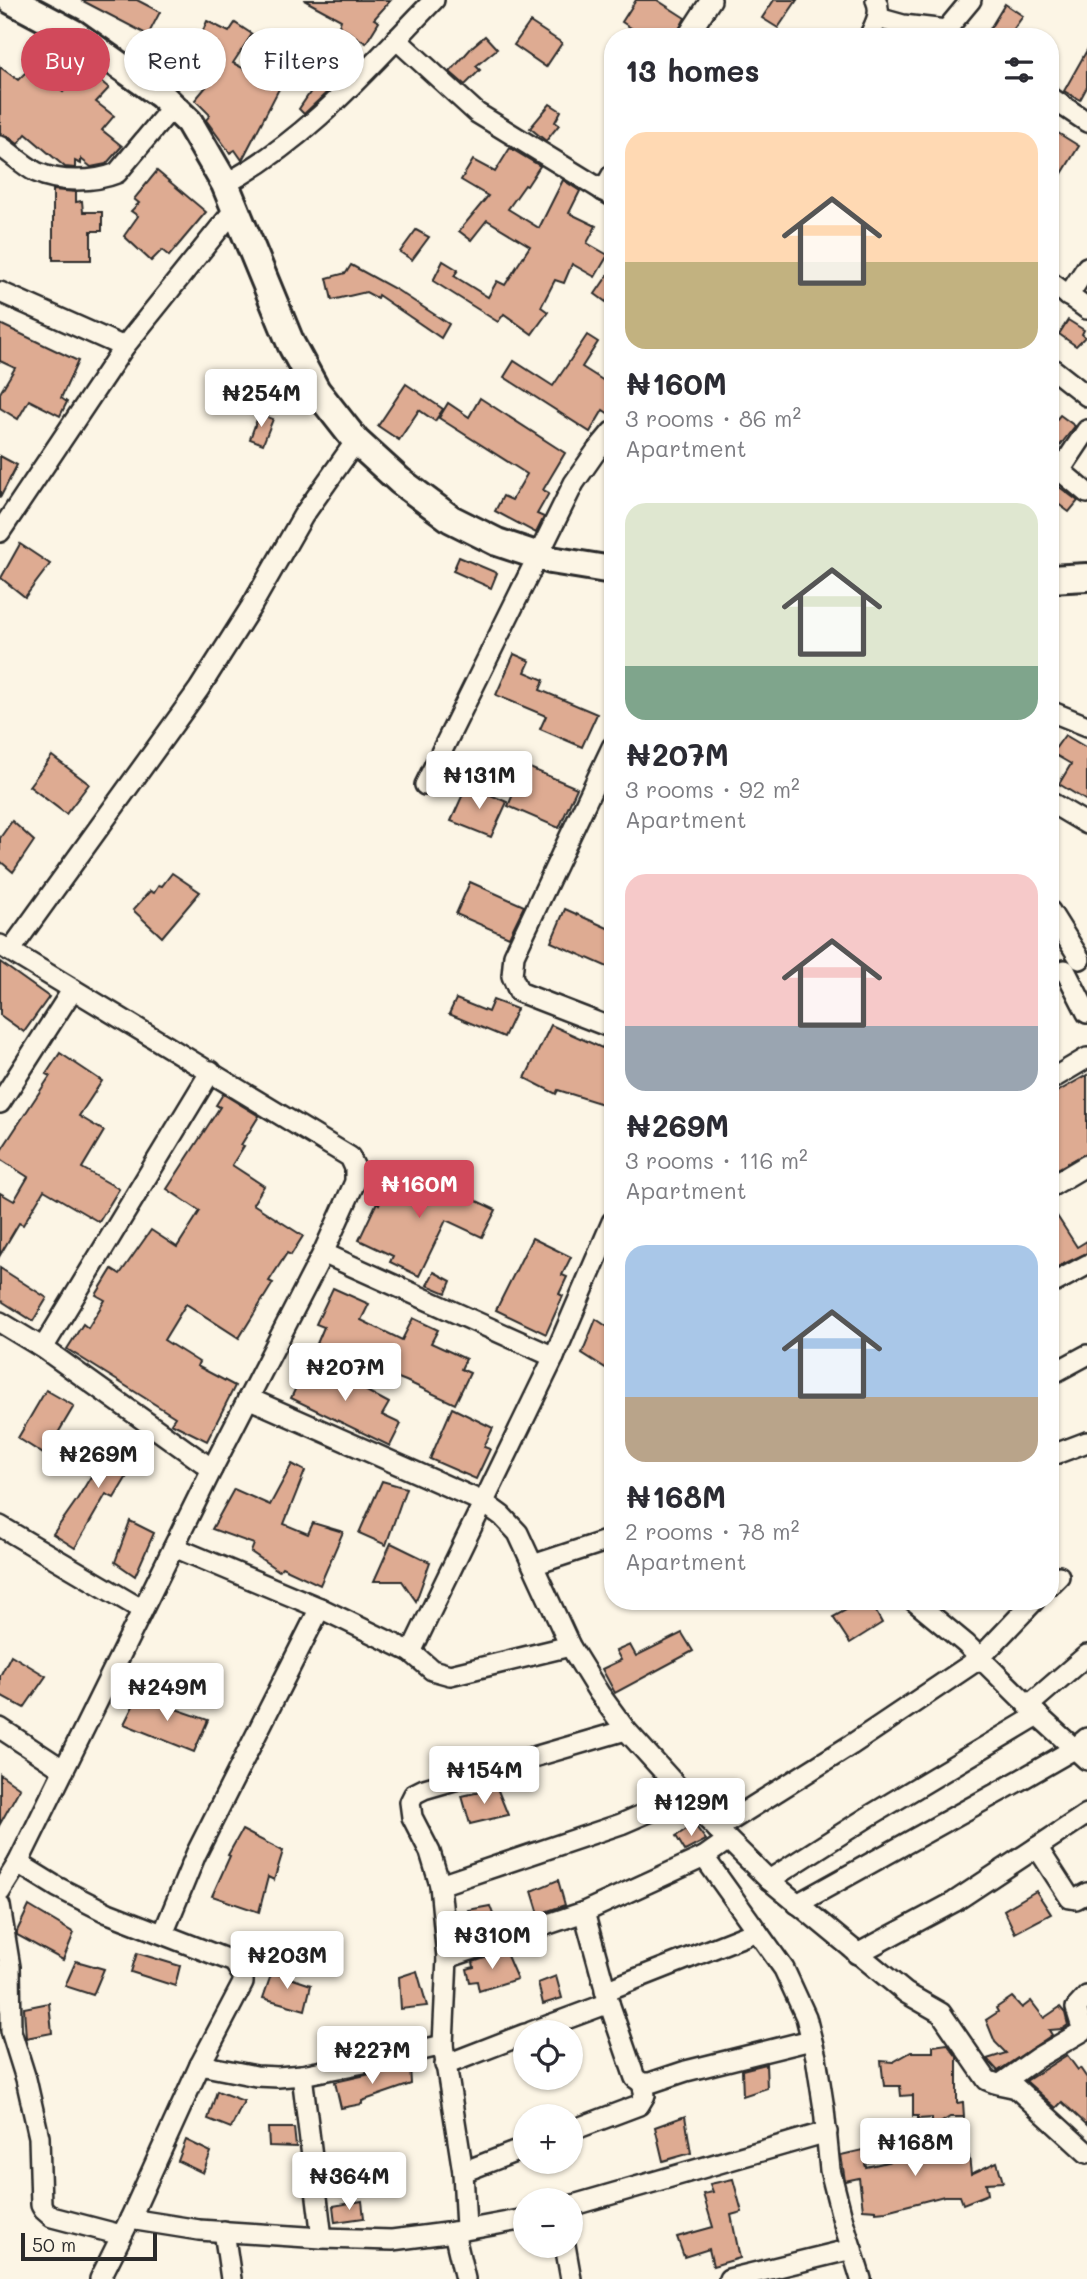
<!DOCTYPE html>
<html lang="en">
<head>
<meta charset="utf-8">
<style>
  body { margin:0; font-family:Mali,sans-serif; background:#f7f7f7; color:#2b2b33; height:100vh; display:flex; flex-direction:column; font-size:26px; white-space:nowrap }
  * { box-sizing:border-box; margin:0 }
  p { font-size:23px; color:#7c7c81 }
  .icon { flex:none; width:38px; height:38px; fill:none; stroke:currentColor; stroke-width:2; stroke-linecap:round; stroke-linejoin:round }
  .map { position:relative; flex:1; overflow:hidden }
  .details { position:absolute; left:604px; top:28px; width:455px; height:1582px; display:flex; flex-direction:column; background:#fff; border-radius:28px; box-shadow:0 2px 5px #0004 }
  .details>* { flex:none }
  .banner { position:absolute; left:21px; top:28px; width:478px; height:63px; display:flex; gap:14px }
  .fabs { position:absolute; left:513px; top:2020px; display:grid; gap:14px }
  .fabs a { display:grid; place-items:center; width:70px; height:70px; border-radius:50%; background:#fff; box-shadow:0 2px 5px #0004; font-size:35px }
  .scale { position:absolute; left:21px; bottom:18px; width:136px; box-sizing:border-box; padding-left:7px; border:4px solid #2b2b2b; border-top:0; font-size:19px; line-height:24px; white-space:nowrap; color:#2b2b2b; -webkit-text-stroke:5px #fcf5e5; paint-order:stroke }
  .price { position:absolute; translate:-50% -60px; padding:0 16px; border-radius:7px; background:#fff; color:#222; font-size:23px; line-height:46px; filter:drop-shadow(0 2px 4px #0008) }
  .price::after { content:''; position:absolute; left:50%; top:42px; width:21px; height:16px; margin-left:-10px; background:inherit; clip-path:polygon(0 0,100% 0,50% 100%) }
  .price.selected { background:#d1495b; color:#fff }
  ul { padding:0; list-style:none }
  li { display:grid; align-content:center; gap:14px; height:371px; padding:0 21px }
  li span { display:grid; place-items:center; height:217px; border-radius:21px; color:#555 }
  li>.icon { margin-inline-start:auto }
  span .icon { width:126px; height:126px; fill:#fffc; stroke-width:1 }
  li b { font-size:30px }
  h2 { display:flex; justify-content:space-between; align-items:center; height:84px; padding:0 21px; font-size:30px }
  .chip { padding:0 24px; border-radius:32px; background:#fff; box-shadow:0 2px 5px #0004; font-size:24px; line-height:63px }
  .chip.selected { background:#d1495b; color:#fff }
  .map>svg:first-child { display:block }
  .building { fill:#deab92; stroke:#2b2b2b; stroke-width:2 }
  .lines { fill:none; stroke-linecap:round; stroke-linejoin:round }
  .street-casing { stroke:#2b2b2b; stroke-width:24 }
  .secondary-casing { stroke:#2b2b2b; stroke-width:32 }
  .street { stroke:#fcf5e5; stroke-width:19 }
  .secondary { stroke:#fcf5e5; stroke-width:26 }
</style>
</head>
<body>
<div class="map">
<svg width="1087" height="2279" viewBox="0 0 1087 2279">
  <rect width="100%" height="100%" fill="#fcf5e5"/>
  <filter id="ink" filterUnits="userSpaceOnUse"><feTurbulence type="fractalNoise" baseFrequency=".0143" numOctaves="2"/><feDisplacementMap in="SourceGraphic" scale="14" xChannelSelector="R" yChannelSelector="G"/><feConvolveMatrix kernelMatrix="1 2 1 2 8 2 1 2 1" color-interpolation-filters="sRGB"/></filter>
  <g filter="url(#ink)">
    <g class="building">
      <path d="M81,0H137L160,12L148,35Z"/>
      <path d="M304,0H391L374,19L379,22L366,43L339,26L341,20Z"/>
      <path d="M636,0H657L685,18L675,37H645L622,22Z"/>
      <path d="M774,0H797L778,28L762,18Z"/>
      <path d="M1005,4L1023,16L1008,37H996L988,32Z"/>
      <path d="M207,21L229,32L235,23L252,34L233,63L280,87L242,160L235,150L230,153L206,120L210,115L195,100L216,75L165,49L173,33L197,45Z"/>
      <path d="M530,22L562,43L546,67L514,45Z"/>
      <path d="M485,36L497,49L476,66L480,70L465,85L450,72L473,46Z"/>
      <path d="M1087,50V87L1080,100L1064,91Z"/>
      <path d="M32,66L63,92L84,67L109,88L96,102L114,116L102,130L122,146L106,164L91,167L81,159V164L75,161V168L65,167L26,134L18,144L7,136L0,134V67L18,80Z"/>
      <path d="M326,69L340,80L304,114L299,109Z"/>
      <path d="M550,104L561,111L555,122L559,125L546,141L530,128Z"/>
      <path d="M1050,128L1079,146L1050,193Z"/>
      <path d="M510,148L540,166L527,186L525,185L508,209L539,228L563,180L580,191L569,213L596,226L587,243L608,255L595,277L572,264L564,283L555,280L541,307L548,312L532,334L504,314L498,322L433,281L443,261L458,270L454,276L488,297L497,281L505,285L530,246L487,220L471,240L459,231L488,196L461,180L473,160L495,172Z"/>
      <path d="M157,171L206,212L169,256L162,250L151,261L124,236L138,216L131,211L139,203L134,199Z"/>
      <path d="M53,190L76,192V202L82,201L83,212H102V231H91V260H53Z"/>
      <path d="M416,230L429,237L412,260L400,252Z"/>
      <path d="M351,265L397,290L449,324L441,338L378,295L377,298L366,292L332,300L327,278L346,273Z"/>
      <path d="M612,269V292L606,302L595,294Z"/>
      <path d="M1068,320L1084,330L1082,334L1085,337L1076,346L1059,334Z"/>
      <path d="M0,324L78,361L61,398L67,402L60,416L29,400L18,419L0,408V393L15,368L0,361Z"/>
      <path d="M587,335L598,342L582,367L612,386V416L603,410L590,432L504,377L514,361L553,386Z"/>
      <path d="M406,384L443,409L435,421L419,410L399,440L378,426Z"/>
      <path d="M480,398L565,453L543,490L549,493L537,514L544,517L536,533L495,511L503,496L512,500L527,474L439,418L448,403L469,417Z"/>
      <path d="M259,414L273,419L263,444L250,439Z"/>
      <path d="M1060,415L1075,426L1055,452L1050,451V427Z"/>
      <path d="M0,456L17,465L0,498Z"/>
      <path d="M1054,483L1078,501L1069,512L1050,498V491Z"/>
      <path d="M20,544L50,564L25,597L1,578Z"/>
      <path d="M459,557L497,573L491,588L453,571Z"/>
      <path d="M514,654L530,661L525,672L544,680L540,690L597,714L582,747L540,729L546,716L496,695Z"/>
      <path d="M1065,735L1087,748V801L1059,784L1071,764L1052,753Z"/>
      <path d="M52,756L89,784L66,814L29,786Z"/>
      <path d="M525,766L577,788L559,828L508,806Z"/>
      <path d="M467,785L507,802L491,837L451,821Z"/>
      <path d="M12,821L34,841L13,872L0,861V838Z"/>
      <path d="M172,873L200,892L162,937L133,910L150,891L154,893L159,885L162,886Z"/>
      <path d="M470,882L524,906L509,937L456,914Z"/>
      <path d="M565,909L612,930V969L551,942Z"/>
      <path d="M0,962L49,997L24,1032L0,1015Z"/>
      <path d="M456,999L488,1012L493,1000L517,1009L504,1037L449,1014Z"/>
      <path d="M551,1025L602,1048L607,1039L612,1040V1107L558,1090L556,1094L525,1078Z"/>
      <path d="M60,1053L102,1081L79,1116L104,1131L82,1168L119,1189L99,1222L44,1190L23,1225L19,1223L0,1255V1193L14,1201L28,1177L0,1159V1152L50,1076L46,1074Z"/>
      <path d="M1087,1075V1153L1050,1173V1096Z"/>
      <path d="M223,1094L259,1116L241,1145L244,1146L232,1165L264,1186L253,1204L303,1236L291,1255L287,1253L269,1281L273,1283L239,1338L186,1304L164,1340L199,1362L197,1366L235,1386L207,1441L171,1423L175,1417L67,1349L83,1324L88,1328L105,1300L96,1295L112,1269L120,1274L151,1230L177,1247L200,1211L167,1189L220,1107L216,1105Z"/>
      <path d="M396,1170L453,1197L456,1191L496,1210L482,1237L446,1220L419,1276L390,1262L393,1256L359,1240L377,1202L379,1204Z"/>
      <path d="M1050,1205L1077,1247L1087,1241V1253L1053,1269L1050,1264Z"/>
      <path d="M532,1238L571,1257L562,1275L567,1277L559,1294L563,1296L546,1334L496,1310Z"/>
      <path d="M0,1268L47,1298L33,1321L0,1300Z"/>
      <path d="M434,1272L451,1281L446,1293L427,1285Z"/>
      <path d="M333,1288L369,1304L361,1320L402,1340L413,1318L438,1330L431,1343L466,1359L461,1369L470,1373L455,1404L406,1381L316,1346L324,1327L316,1324Z"/>
      <path d="M596,1319L612,1330V1356L607,1369L582,1353Z"/>
      <path d="M309,1360L389,1403L382,1415L401,1424L390,1446L291,1398Z"/>
      <path d="M46,1390L74,1406L45,1455L18,1438Z"/>
      <path d="M452,1408L493,1428L484,1447L490,1449L476,1479L430,1459Z"/>
      <path d="M115,1437L141,1453L114,1498L106,1494L75,1548L53,1534L76,1501Z"/>
      <path d="M292,1464L305,1471L284,1524L308,1534L313,1523L343,1532L320,1585L282,1567L279,1571L251,1552L254,1544L212,1529L234,1489L270,1505Z"/>
      <path d="M382,1481L406,1488L386,1545L359,1533Z"/>
      <path d="M130,1521L154,1533L135,1576L115,1562Z"/>
      <path d="M391,1543L430,1562L416,1601L402,1581H374Z"/>
      <path d="M862,1601H870L882,1623L850,1643L833,1617Z"/>
      <path d="M682,1633L693,1651L615,1693L602,1669L621,1660L616,1651L630,1645L636,1656Z"/>
      <path d="M11,1655L46,1676L24,1708L0,1695V1676Z"/>
      <path d="M138,1696L208,1720L194,1752L124,1724Z"/>
      <path d="M0,1774L20,1788L0,1824Z"/>
      <path d="M497,1788L508,1815L470,1824L462,1796Z"/>
      <path d="M694,1824L706,1840L685,1851L676,1836Z"/>
      <path d="M242,1830L283,1851L274,1880L268,1877L259,1912L212,1896L230,1856L228,1855Z"/>
      <path d="M558,1880L565,1905L539,1914L532,1891Z"/>
      <path d="M1036,1891L1051,1914L1015,1933L1004,1910Z"/>
      <path d="M29,1906L74,1933L63,1960L17,1935V1931Z"/>
      <path d="M490,1906L498,1928L474,1936L468,1910Z"/>
      <path d="M505,1951L517,1979L479,1991L477,1981L470,1982L467,1969L474,1967L473,1962Z"/>
      <path d="M137,1953L180,1966L175,1986L131,1972Z"/>
      <path d="M76,1961L104,1969L93,1995L65,1986Z"/>
      <path d="M417,1971L427,2006L401,2009L399,1977Z"/>
      <path d="M272,1972L311,1985L305,2010L263,1998Z"/>
      <path d="M556,1976L562,1998L543,2004L538,1983Z"/>
      <path d="M1012,1997L1022,2008L1031,2001L1044,2018L1060,2007L1065,2013L1068,2025L1062,2029L1049,2030L1052,2035L998,2071L987,2059L1006,2053L995,2042L986,2020L998,2012L996,2008Z"/>
      <path d="M49,2003L52,2033L26,2038L24,2008Z"/>
      <path d="M947,2044L957,2057V2103L963,2102L964,2117H950L932,2128V2118L918,2119V2116H913V2095L901,2096L900,2086H884L881,2061L893,2062L911,2052H933V2046Z"/>
      <path d="M1067,2055L1078,2070L1080,2068L1087,2078V2125L1062,2102L1056,2108L1026,2081Z"/>
      <path d="M766,2064L767,2088L743,2096L742,2070Z"/>
      <path d="M410,2065L411,2084L362,2101V2104L341,2108L335,2082Z"/>
      <path d="M217,2091L244,2101L231,2128L208,2119Z"/>
      <path d="M685,2116L691,2153L663,2161L655,2127Z"/>
      <path d="M268,2128H294L296,2147L269,2146Z"/>
      <path d="M186,2140L211,2152L203,2173L178,2161Z"/>
      <path d="M894,2143L896,2148L865,2164L866,2167L950,2147V2163L969,2156L971,2174L997,2162L1003,2182L986,2183L988,2194L963,2204L960,2196H944L886,2211L876,2212V2210L863,2209L859,2178L845,2181L841,2155Z"/>
      <path d="M733,2179L742,2212L731,2215L740,2258L713,2266L709,2249L684,2257L677,2237L713,2227L703,2194L713,2192L710,2184Z"/>
      <path d="M362,2201L364,2218L335,2222L333,2206Z"/>
    </g>
    <g class="lines">
      <g class="street-casing">
        <g id="street">
          <path d="M878,18L903,25L946,30L971,0"/>
          <path d="M687,37L711,0"/>
          <path d="M869,37C875,24 882,13 876,0"/>
          <path d="M396,39L477,113L612,196"/>
          <path d="M1050,97L1087,122"/>
          <path d="M0,146C12,154 23,165 36,172C59,183 95,182 117,173L173,106"/>
          <path d="M225,184C308,140 369,67 434,0"/>
          <path d="M603,191L612,175"/>
          <path d="M1050,282L1087,309"/>
          <path d="M0,292L124,347"/>
          <path d="M1068,296L1087,267"/>
          <path d="M1050,367L1087,396"/>
          <path d="M1051,463L1087,493"/>
          <path d="M1059,472L1087,430"/>
          <path d="M0,532L124,347L235,209"/>
          <path d="M1050,711L1087,726"/>
          <path d="M612,747L514,955L512,976L519,992L612,1028"/>
          <path d="M425,785L574,483L597,450L612,432"/>
          <path d="M1050,802L1087,824"/>
          <path d="M1050,911L1080,959"/>
          <path d="M0,945L350,1157L355,1168V1182L323,1253L212,1469L18,1863L0,1892"/>
          <path d="M10,951L199,689L251,607L303,516L356,441"/>
          <path d="M1065,970L1087,1013"/>
          <path d="M1050,1080L1087,1058"/>
          <path d="M0,1103L73,989"/>
          <path d="M1050,1187L1087,1165"/>
          <path d="M323,1253L554,1357"/>
          <path d="M1050,1285L1087,1265"/>
          <path d="M0,1322L43,1348L212,1469"/>
          <path d="M43,1348L211,1071"/>
          <path d="M1050,1375L1087,1355"/>
          <path d="M248,1398L483,1502L502,1516L518,1533L570,1646L599,1693L626,1730L704,1816L769,1880L906,1993L941,2013L987,2080C997,2085 1006,2085 1016,2088L1087,2153"/>
          <path d="M1050,1456L1087,1442"/>
          <path d="M0,1526L141,1609"/>
          <path d="M174,1547L320,1608L411,1652L432,1670L450,1675L570,1646"/>
          <path d="M533,1565L612,1539"/>
          <path d="M1050,1585L1059,1576"/>
          <path d="M914,1601L966,1644L1044,1721L1087,1760"/>
          <path d="M411,1652L554,1357L612,1222"/>
          <path d="M1028,1706L1087,1655"/>
          <path d="M0,1728L64,1770"/>
          <path d="M717,1829L851,1745L979,1659L1034,1601"/>
          <path d="M1037,1847L1070,1898L1076,1899L1087,1893"/>
          <path d="M704,1857L784,1969L806,2017L816,2057L824,2109L830,2170L843,2221L861,2279"/>
          <path d="M18,1863L57,1887L108,1913L234,1962L243,1976V1983L200,2065L130,2219L100,2279"/>
          <path d="M769,1880L871,1815L1038,1715"/>
          <path d="M440,1885L621,1824L686,1796"/>
          <path d="M797,1904L1022,1779L1074,1749L1087,1738"/>
          <path d="M0,1906L10,1967L11,2031L26,2079L39,2137L41,2205L44,2210L52,2217L121,2235"/>
          <path d="M584,1912L609,2003L635,2078L642,2083H650L686,2071L811,2040"/>
          <path d="M163,1934L196,1854L320,1608"/>
          <path d="M857,1954L954,1902L1087,1814"/>
          <path d="M447,1958L584,1912L704,1857L728,1840"/>
          <path d="M605,1991L757,1931"/>
          <path d="M531,2032L609,2003"/>
          <path d="M200,2065L256,2076L278,2077L302,2075L379,2060L443,2045"/>
          <path d="M445,2065L525,2034"/>
          <path d="M302,2075L322,2238"/>
          <path d="M1002,2083L1037,2058L1083,2031L1076,2008L1087,1996"/>
          <path d="M570,2131L639,2105L645,2095L642,2083"/>
          <path d="M463,2172L525,2148"/>
          <path d="M570,2206L827,2132"/>
          <path d="M130,2219L199,2230L322,2238L392,2240L454,2232L525,2219"/>
          <path d="M466,2228L463,2172L443,2045L447,1958L440,1885L430,1852L412,1817L410,1802L414,1794L424,1789L626,1730"/>
          <path d="M224,2231L231,2279"/>
          <path d="M454,2232L465,2279"/>
          <path d="M565,2245L571,2279"/>
          <path d="M729,2279L852,2249"/>
        </g>
      </g>
      <g class="secondary-casing">
        <g id="secondary">
          <path d="M11,0L75,34L161,95L189,122L225,184L291,344L316,390L356,441L400,481L451,519L497,542L551,560L612,570"/>
          <path d="M1050,579L1087,577"/>
        </g>
      </g>
      <use href="#street" class="street"/>
      <use href="#secondary" class="secondary"/>
    </g>
  </g>
</svg>
<div class="fabs">
<a><svg class="icon" aria-label="locate" viewBox="0 0 24 24"><circle cx="12" cy="12" r="6"/><path d="M12 2v4M12 18v4M2 12h4M18 12h4"/></svg></a>
<a>+</a>
<a>−</a>
</div>
<div class="scale">50 m</div>
<b class="price" style="left:261px;top:429px">₦254M</b>
<b class="price" style="left:479px;top:811px">₦131M</b>
<b class="price selected" style="left:419px;top:1220px">₦160M</b>
<b class="price" style="left:345px;top:1403px">₦207M</b>
<b class="price" style="left:98px;top:1490px">₦269M</b>
<b class="price" style="left:167px;top:1723px">₦249M</b>
<b class="price" style="left:484px;top:1806px">₦154M</b>
<b class="price" style="left:691px;top:1838px">₦129M</b>
<b class="price" style="left:492px;top:1971px">₦310M</b>
<b class="price" style="left:287px;top:1991px">₦203M</b>
<b class="price" style="left:372px;top:2086px">₦227M</b>
<b class="price" style="left:915px;top:2178px">₦168M</b>
<b class="price" style="left:349px;top:2212px">₦364M</b>
<div class="banner">
<a class="chip selected">Buy</a>
<a class="chip">Rent</a>
<a class="chip">Filters</a>
</div>
<section class="details">
<h2>13 homes<svg class="icon" aria-label="filters" viewBox="0 0 24 24"><path d="M4 7h16M4 17h16"/><circle cx="9" cy="7" r="2"/><circle cx="15" cy="17" r="2"/></svg></h2>
<ul>
<li><span style="background:linear-gradient(#ffd9b3 60%,#c2b280 0)"><svg class="icon" aria-label="home" viewBox="0 0 24 24"><path d="M3 11l9-7 9 7M6 9v11h12V9"/></svg></span><div><b>₦160M</b><p>3 rooms · 86 m²</p><p>Apartment</p></div></li>
<li><span style="background:linear-gradient(#dfe7d0 75%,#7fa58c 0)"><svg class="icon" aria-label="home" viewBox="0 0 24 24"><path d="M3 11l9-7 9 7M6 9v11h12V9"/></svg></span><div><b>₦207M</b><p>3 rooms · 92 m²</p><p>Apartment</p></div></li>
<li><span style="background:linear-gradient(#f6c9c9 70%,#9aa5b1 0)"><svg class="icon" aria-label="home" viewBox="0 0 24 24"><path d="M3 11l9-7 9 7M6 9v11h12V9"/></svg></span><div><b>₦269M</b><p>3 rooms · 116 m²</p><p>Apartment</p></div></li>
<li><span style="background:linear-gradient(#a9c7e8 70%,#b9a48a 0)"><svg class="icon" aria-label="home" viewBox="0 0 24 24"><path d="M3 11l9-7 9 7M6 9v11h12V9"/></svg></span><div><b>₦168M</b><p>2 rooms · 78 m²</p><p>Apartment</p></div></li>
</ul>
</section>
</div>
</body>
</html>
